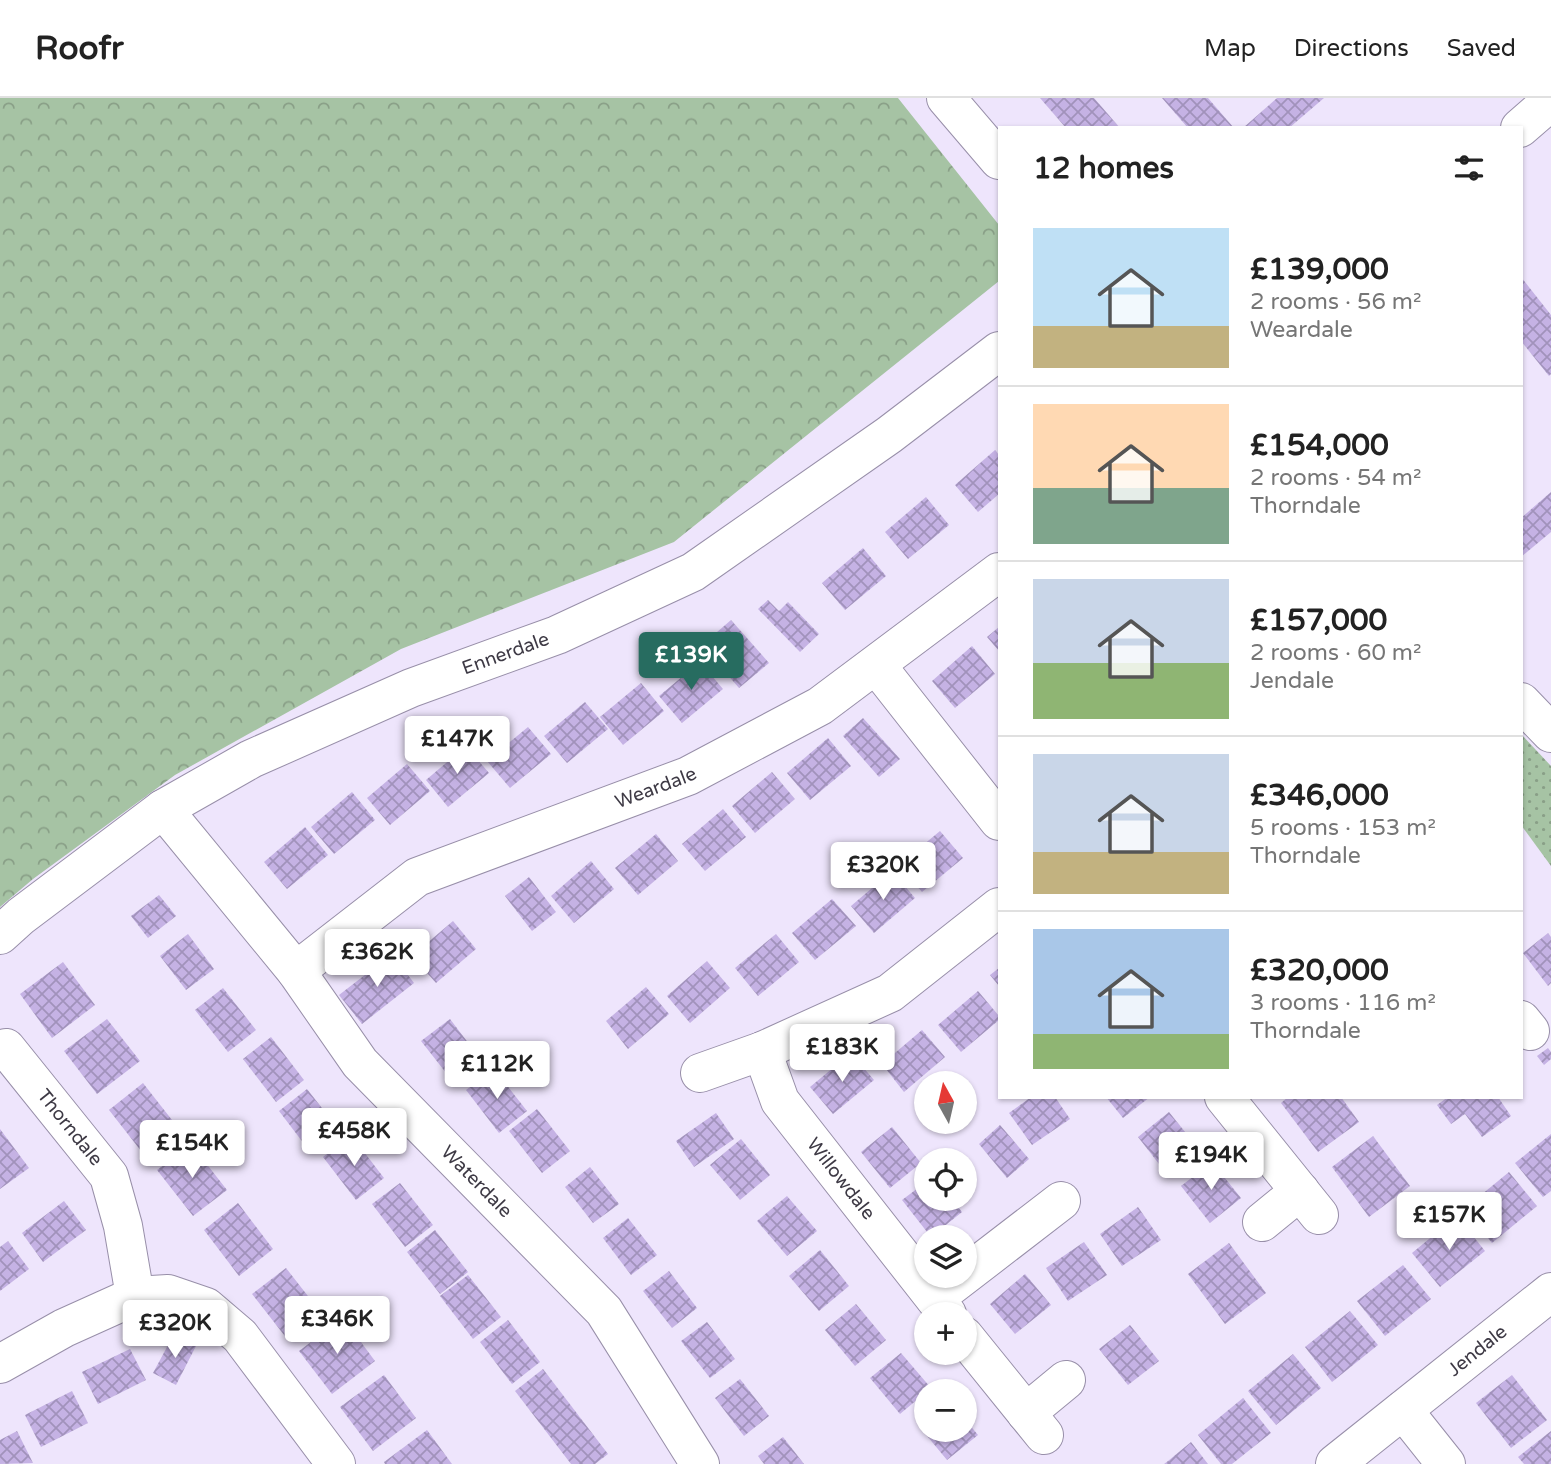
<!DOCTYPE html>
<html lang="en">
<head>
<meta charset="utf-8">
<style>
  body { margin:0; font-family:"Varela Round",sans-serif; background:#f2f2f2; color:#222; height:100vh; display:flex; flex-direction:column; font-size:26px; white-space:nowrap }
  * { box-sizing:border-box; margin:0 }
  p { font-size:23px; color:#767676 }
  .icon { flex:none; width:38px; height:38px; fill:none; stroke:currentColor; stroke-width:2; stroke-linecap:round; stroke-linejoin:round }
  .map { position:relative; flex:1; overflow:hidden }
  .panel { position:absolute; left:998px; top:28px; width:525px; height:973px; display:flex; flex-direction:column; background:#fff; border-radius:0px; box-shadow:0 2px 5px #0004 }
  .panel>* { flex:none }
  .needle { width:46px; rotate:352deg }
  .tools { position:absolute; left:914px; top:973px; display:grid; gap:14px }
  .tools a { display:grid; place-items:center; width:63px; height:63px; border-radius:50%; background:#fff; box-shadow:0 2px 5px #0004; font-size:35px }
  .price { position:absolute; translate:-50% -60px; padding:0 16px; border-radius:7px; background:#fff; color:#222; font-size:23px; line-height:46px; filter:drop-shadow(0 2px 4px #0008) }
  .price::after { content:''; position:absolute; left:50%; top:42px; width:21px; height:16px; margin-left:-10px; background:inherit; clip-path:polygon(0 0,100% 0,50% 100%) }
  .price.on { background:#276c60; color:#fff }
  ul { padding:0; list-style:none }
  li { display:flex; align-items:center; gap:21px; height:175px; padding:0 35px }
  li+li { border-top:2px solid #e0e0e0 }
  li span { display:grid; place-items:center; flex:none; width:196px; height:140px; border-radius:0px; color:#555 }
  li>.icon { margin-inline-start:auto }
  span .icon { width:84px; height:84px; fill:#fffc; stroke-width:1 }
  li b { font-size:30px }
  h2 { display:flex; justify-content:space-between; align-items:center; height:84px; padding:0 35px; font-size:30px }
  header { display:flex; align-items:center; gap:42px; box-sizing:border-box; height:98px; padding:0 35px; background:#fff; border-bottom:2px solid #e0e0e0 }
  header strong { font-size:33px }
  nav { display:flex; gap:38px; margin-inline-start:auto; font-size:24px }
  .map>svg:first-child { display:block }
  .grass { fill:url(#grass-dots) }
  .park { fill:url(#park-crowns) }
  .building { fill:url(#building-cross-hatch) }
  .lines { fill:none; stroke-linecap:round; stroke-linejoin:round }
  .minor-casing { stroke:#988fa9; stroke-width:40 }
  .minor { stroke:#fff; stroke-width:38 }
  .labels { text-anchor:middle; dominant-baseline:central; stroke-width:6; stroke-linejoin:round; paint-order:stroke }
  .street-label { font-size:19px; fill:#3e3a45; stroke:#eee5fc }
</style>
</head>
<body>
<header>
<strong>Roofr</strong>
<nav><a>Map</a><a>Directions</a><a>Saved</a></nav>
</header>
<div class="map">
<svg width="1551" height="1366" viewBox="0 0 1551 1366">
  <defs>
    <pattern id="grass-dots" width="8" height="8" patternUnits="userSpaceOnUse" patternTransform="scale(1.75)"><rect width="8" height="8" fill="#a6c3a4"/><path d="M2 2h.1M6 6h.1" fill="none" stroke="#899f87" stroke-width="1.8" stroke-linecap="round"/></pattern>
    <pattern id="park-crowns" width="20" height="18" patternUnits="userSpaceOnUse" patternTransform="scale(1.75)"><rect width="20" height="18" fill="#a6c3a4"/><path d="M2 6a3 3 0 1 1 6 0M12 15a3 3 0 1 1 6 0" fill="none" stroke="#899f87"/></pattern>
    <pattern id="building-cross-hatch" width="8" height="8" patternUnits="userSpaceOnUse" patternTransform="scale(1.75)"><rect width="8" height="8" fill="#c5b2e4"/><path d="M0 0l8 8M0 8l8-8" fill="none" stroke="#a192bb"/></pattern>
  </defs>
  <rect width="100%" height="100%" fill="#eee5fc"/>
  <path class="grass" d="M1521,636L1551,668V768L1521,727Z"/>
  <path class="park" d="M0,0H898L999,127V183L674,444L401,551L175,677L33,781L0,809Z"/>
  <g class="building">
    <path d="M1040,0H1094L1120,30H1066Z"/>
    <path d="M1162,0H1208L1234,30H1188Z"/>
    <path d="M1277,0H1324L1289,30H1243Z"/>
    <path d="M1521,179L1551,217V276L1549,278L1521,243Z"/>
    <path d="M995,352L999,357V396L978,414L955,387Z"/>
    <path d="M1551,394V434L1521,459V420Z"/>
    <path d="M926,399L949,427L908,461L885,434Z"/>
    <path d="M863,450L886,478L845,512L822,485Z"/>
    <path d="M768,502L779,513L788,504L819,536L800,554L758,511Z"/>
    <path d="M731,522L769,565L739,590L702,547Z"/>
    <path d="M999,529V553L987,539Z"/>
    <path d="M972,548L995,576L955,610L932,583Z"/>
    <path d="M700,564L723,591L682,625L659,598Z"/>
    <path d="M641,585L664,613L623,647L600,619Z"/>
    <path d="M585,604L608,631L567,665L544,638Z"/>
    <path d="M863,620L900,661L879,679L843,638Z"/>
    <path d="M528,629L551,656L510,690L487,663Z"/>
    <path d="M828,640L851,668L810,702L787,675Z"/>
    <path d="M466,648L489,675L448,709L426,682Z"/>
    <path d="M407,666L430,693L390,727L367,700Z"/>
    <path d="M772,674L795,701L755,735L732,708Z"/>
    <path d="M352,694L375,722L334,756L311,729Z"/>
    <path d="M723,711L746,739L705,773L682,746Z"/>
    <path d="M305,729L328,757L287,791L264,764Z"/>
    <path d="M940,733L963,760L922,794L899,767Z"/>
    <path d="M656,736L678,763L638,797L615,770Z"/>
    <path d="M591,763L614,791L574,825L551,798Z"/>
    <path d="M892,773L915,800L874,835L851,808Z"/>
    <path d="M529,779L556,814L532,833L505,798Z"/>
    <path d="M159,797L176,818L148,840L131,818Z"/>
    <path d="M832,801L856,828L815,862L792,835Z"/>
    <path d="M453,823L476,851L436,885L412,858Z"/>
    <path d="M1548,835L1551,839V885L1548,888L1523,855Z"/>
    <path d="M188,836L214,871L186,892L160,858Z"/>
    <path d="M776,836L799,864L758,898L735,870Z"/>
    <path d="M392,856L414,885L362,926L339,897Z"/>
    <path d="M707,863L730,890L690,925L667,898Z"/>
    <path d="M63,864L95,907L52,940L20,896Z"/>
    <path d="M999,870V888L990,877Z"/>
    <path d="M646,889L669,916L628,951L606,923Z"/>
    <path d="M223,890L256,932L228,954L195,912Z"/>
    <path d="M978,893L999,918V922L961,954L938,927Z"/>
    <path d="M107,921L140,963L97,996L64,953Z"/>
    <path d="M450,921L482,963L454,985L421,943Z"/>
    <path d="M922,932L945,959L904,994L882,966Z"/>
    <path d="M271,939L304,982L276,1004L243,961Z"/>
    <path d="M1548,950L1551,954V961L1544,967L1537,958Z"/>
    <path d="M851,955L874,982L833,1016L810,989Z"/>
    <path d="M494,971L527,1013L499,1035L466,992Z"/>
    <path d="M143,985L179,1031L145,1058L109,1012Z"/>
    <path d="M307,991L340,1033L311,1055L279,1013Z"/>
    <path d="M1031,999H1055L1070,1021L1032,1047L1009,1015Z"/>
    <path d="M1106,999H1150L1123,1020Z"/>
    <path d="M1288,999H1341L1359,1024L1318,1054L1281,1005Z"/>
    <path d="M1448,999H1498L1511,1018L1482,1039L1465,1016L1451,1026L1437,1007Z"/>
    <path d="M537,1011L570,1053L542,1075L509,1033Z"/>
    <path d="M1169,1014L1198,1050L1166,1075L1138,1039Z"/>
    <path d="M716,1015L734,1041L694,1069L676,1043Z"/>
    <path d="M1000,1027L1029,1061L1007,1080L979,1046Z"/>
    <path d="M892,1029L921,1065L890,1090L861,1054Z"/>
    <path d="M0,1031L29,1070L0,1091Z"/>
    <path d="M1551,1036V1093L1543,1099L1515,1065Z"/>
    <path d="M351,1037L384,1080L356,1102L323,1059Z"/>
    <path d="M1373,1038L1410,1088L1369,1119L1332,1069Z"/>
    <path d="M741,1041L770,1077L740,1102L710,1067Z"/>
    <path d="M191,1046L227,1092L193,1118L157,1072Z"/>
    <path d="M1212,1064L1241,1100L1210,1125L1181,1088Z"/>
    <path d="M590,1069L619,1106L593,1125L565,1089Z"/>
    <path d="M1509,1074L1537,1108L1492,1145L1464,1111Z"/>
    <path d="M926,1084V1101H952L962,1114L931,1139L902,1102Z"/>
    <path d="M400,1085L433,1127L405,1149L372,1106Z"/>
    <path d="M787,1098L817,1133L787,1158L757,1123Z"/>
    <path d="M64,1103L86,1132L43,1164L22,1135Z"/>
    <path d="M238,1105L273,1151L239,1178L204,1132Z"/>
    <path d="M1138,1109L1161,1142L1122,1168L1100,1136Z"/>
    <path d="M1457,1118L1485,1153L1440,1189L1412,1155Z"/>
    <path d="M628,1120L657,1157L631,1177L603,1140Z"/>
    <path d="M435,1132L468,1174L440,1196L407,1154Z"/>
    <path d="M8,1143L29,1171L0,1193V1149Z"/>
    <path d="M1084,1144L1107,1177L1068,1203L1046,1170Z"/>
    <path d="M1229,1145L1266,1195L1225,1226L1188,1176Z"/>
    <path d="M820,1152L849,1188L819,1213L789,1178Z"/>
    <path d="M1403,1167L1431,1201L1385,1238L1357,1203Z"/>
    <path d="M286,1170L322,1216L288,1242L252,1196Z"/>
    <path d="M669,1173L697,1210L672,1230L643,1193Z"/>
    <path d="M1025,1176L1051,1207L1015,1236L990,1206Z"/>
    <path d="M468,1177L501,1219L473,1241L440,1198Z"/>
    <path d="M856,1206L886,1242L855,1268L825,1232Z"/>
    <path d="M1350,1213L1378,1247L1332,1284L1305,1249Z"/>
    <path d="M343,1220L375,1263L332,1296L299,1253Z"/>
    <path d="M508,1222L540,1264L512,1286L480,1244Z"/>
    <path d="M707,1224L735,1261L710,1280L681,1243Z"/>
    <path d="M1130,1227L1159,1263L1128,1287L1099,1251Z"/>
    <path d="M174,1236L196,1248L176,1287L153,1275Z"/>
    <path d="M130,1251L146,1282L98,1306L82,1274Z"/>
    <path d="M901,1255L931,1290L900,1316L870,1280Z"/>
    <path d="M1293,1256L1321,1290L1276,1327L1248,1293Z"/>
    <path d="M543,1271L608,1356L595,1366H571L515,1293Z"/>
    <path d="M384,1277L416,1320L373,1353L340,1309Z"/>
    <path d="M1512,1277L1547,1322L1511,1350L1476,1305Z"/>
    <path d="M740,1281L769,1318L744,1338L715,1300Z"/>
    <path d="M72,1293L88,1325L41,1349L25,1317Z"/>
    <path d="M1243,1300L1271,1335L1232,1366H1221L1198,1337Z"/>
    <path d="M926,1320V1332H964V1320L978,1337L947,1362L918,1327Z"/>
    <path d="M427,1332L452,1366H385L384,1364Z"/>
    <path d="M17,1333L33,1365L0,1366V1342Z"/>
    <path d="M1551,1333V1366H1524L1518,1359Z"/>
    <path d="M783,1339L804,1366H764L758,1358Z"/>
    <path d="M1191,1344L1208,1366H1164L1168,1363Z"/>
  </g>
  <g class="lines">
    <g class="minor-casing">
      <g id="minor">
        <path d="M946,0L999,62"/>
        <path d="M1520,30L1551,3"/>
        <path d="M877,568L999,723"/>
        <path d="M1521,604L1551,635"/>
        <path id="s1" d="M163,711L296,873L360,965L604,1213L700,1366"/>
        <path id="s2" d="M0,837L21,818L163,711L251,661L411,590L557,537L693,474L889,337L999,253"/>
        <path id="s3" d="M296,873L417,779L688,678L820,608L999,474"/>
        <path d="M1521,922L1530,933"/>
        <path id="s4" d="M6,950L109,1078L123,1128L135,1198"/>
        <path id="s5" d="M762,953L780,1003L947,1216"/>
        <path d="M700,975L762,953L890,895L999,809"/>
        <path d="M1224,999L1319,1117"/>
        <path d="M1262,1124L1300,1093"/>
        <path d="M935,1200L1061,1103"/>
        <path d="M964,1238L1044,1337"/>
        <path d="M0,1266L64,1230L135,1198L168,1196L206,1209L240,1238L336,1366"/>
        <path d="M1403,1312L1446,1366"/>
        <path d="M1026,1315L1066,1282"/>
        <path id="s6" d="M1335,1366L1551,1194"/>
      </g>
    </g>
    <use href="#minor" class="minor"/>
  </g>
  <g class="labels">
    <g class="street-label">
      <text stroke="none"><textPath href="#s2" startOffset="583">Ennerdale</textPath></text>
      <text stroke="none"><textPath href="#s3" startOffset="408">Weardale</textPath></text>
      <text stroke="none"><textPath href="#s4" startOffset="102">Thorndale</textPath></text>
      <text stroke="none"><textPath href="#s5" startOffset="152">Willowdale</textPath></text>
      <text stroke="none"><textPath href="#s1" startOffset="488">Waterdale</textPath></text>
      <text stroke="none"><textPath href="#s6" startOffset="182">Jendale</textPath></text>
    </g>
  </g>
</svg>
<div class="tools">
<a><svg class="needle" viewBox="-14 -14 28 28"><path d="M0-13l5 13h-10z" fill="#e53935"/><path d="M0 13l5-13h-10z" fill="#767676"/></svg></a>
<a><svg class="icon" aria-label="locate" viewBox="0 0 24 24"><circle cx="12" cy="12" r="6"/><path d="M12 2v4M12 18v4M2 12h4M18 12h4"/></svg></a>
<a><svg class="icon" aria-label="layers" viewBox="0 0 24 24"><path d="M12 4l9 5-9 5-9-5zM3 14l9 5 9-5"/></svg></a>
<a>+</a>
<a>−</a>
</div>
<b class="price on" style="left:691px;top:594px">£139K</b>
<b class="price" style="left:457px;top:678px">£147K</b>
<b class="price" style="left:883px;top:804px">£320K</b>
<b class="price" style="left:377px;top:891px">£362K</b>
<b class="price" style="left:842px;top:986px">£183K</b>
<b class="price" style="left:497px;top:1003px">£112K</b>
<b class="price" style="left:354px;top:1070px">£458K</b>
<b class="price" style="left:192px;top:1082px">£154K</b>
<b class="price" style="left:1211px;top:1094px">£194K</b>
<b class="price" style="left:1449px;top:1154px">£157K</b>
<b class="price" style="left:337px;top:1258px">£346K</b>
<b class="price" style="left:175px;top:1262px">£320K</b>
<section class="panel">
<h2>12 homes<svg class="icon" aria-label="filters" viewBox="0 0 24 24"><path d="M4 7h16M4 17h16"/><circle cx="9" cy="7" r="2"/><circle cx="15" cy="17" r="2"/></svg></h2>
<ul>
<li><span style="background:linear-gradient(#bfe0f5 70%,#c2b280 0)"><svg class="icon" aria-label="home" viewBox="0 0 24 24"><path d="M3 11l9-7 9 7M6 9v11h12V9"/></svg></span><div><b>£139,000</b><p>2 rooms · 56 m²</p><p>Weardale</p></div></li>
<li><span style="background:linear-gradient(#ffd9b3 60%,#7fa58c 0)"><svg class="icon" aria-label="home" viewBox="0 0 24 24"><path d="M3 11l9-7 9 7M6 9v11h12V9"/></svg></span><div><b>£154,000</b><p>2 rooms · 54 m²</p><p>Thorndale</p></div></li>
<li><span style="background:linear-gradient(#c9d6e8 60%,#8fb573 0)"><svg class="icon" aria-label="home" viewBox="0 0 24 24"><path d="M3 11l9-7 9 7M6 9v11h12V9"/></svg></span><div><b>£157,000</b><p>2 rooms · 60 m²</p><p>Jendale</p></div></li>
<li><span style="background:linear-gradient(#c9d6e8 70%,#c2b280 0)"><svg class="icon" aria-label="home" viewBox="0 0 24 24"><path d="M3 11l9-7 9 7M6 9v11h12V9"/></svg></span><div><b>£346,000</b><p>5 rooms · 153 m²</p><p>Thorndale</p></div></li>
<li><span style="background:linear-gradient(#a9c7e8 75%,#8fb573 0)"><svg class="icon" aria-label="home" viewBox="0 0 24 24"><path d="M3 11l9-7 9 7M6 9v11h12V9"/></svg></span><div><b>£320,000</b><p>3 rooms · 116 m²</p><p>Thorndale</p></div></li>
</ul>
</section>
</div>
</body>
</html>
